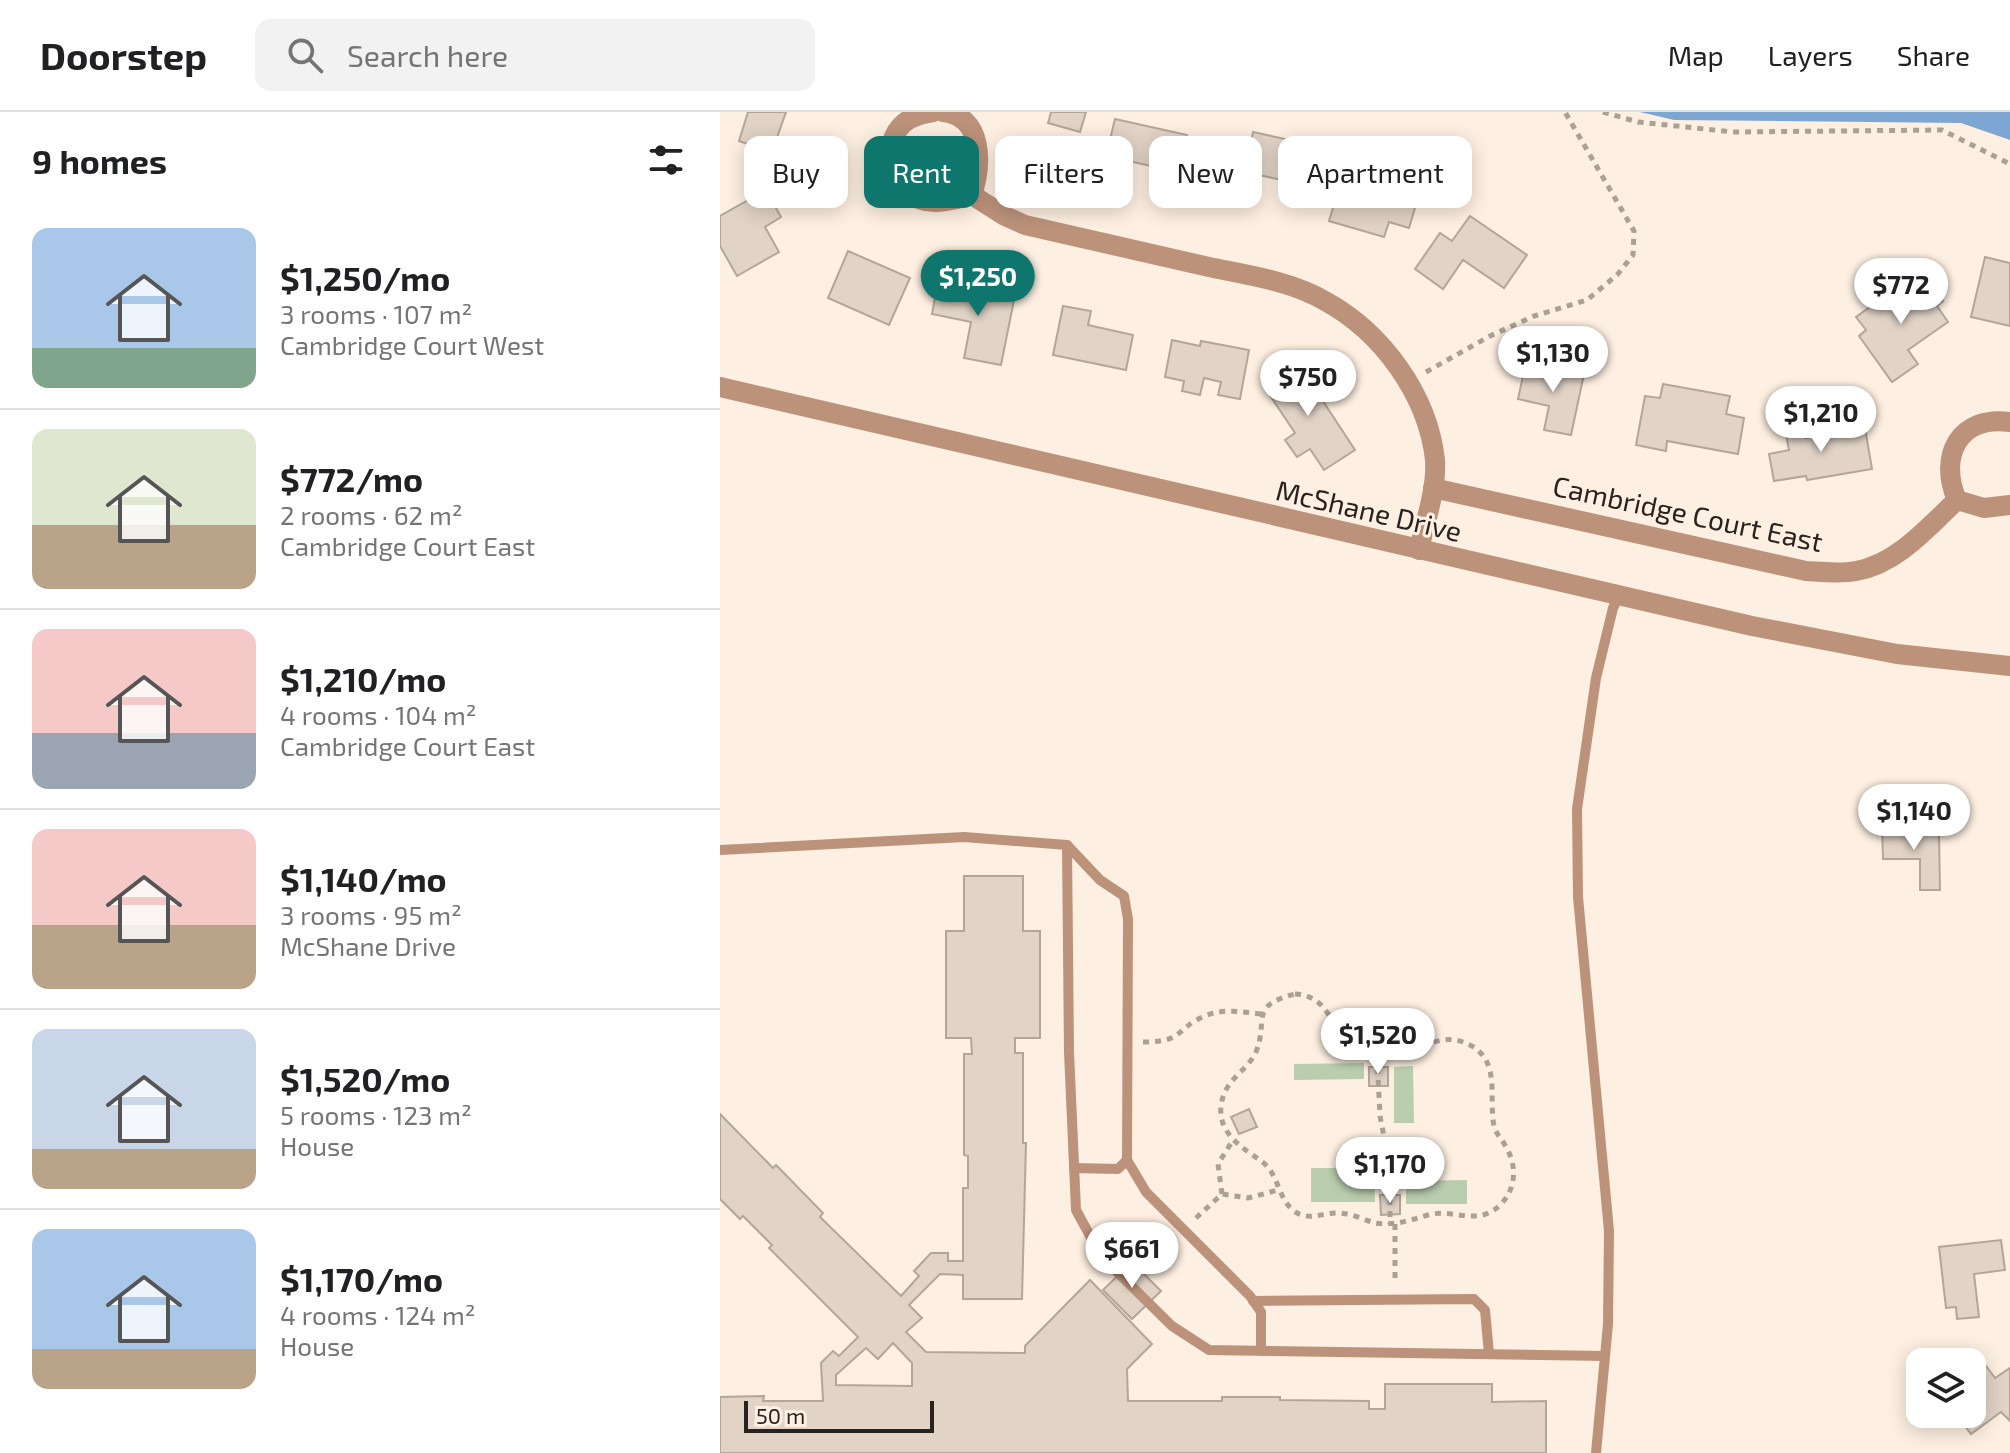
<!DOCTYPE html>
<html lang="en">
<head>
<meta charset="utf-8">
<style>
  body { margin:0; font-family:"Exo 2",sans-serif; background:#f2f2f2; color:#202124; height:100vh; display:flex; flex-direction:column; font-size:30px; white-space:nowrap }
  * { box-sizing:border-box; margin:0 }
  p { font-size:26px; color:#757577 }
  .icon { flex:none; width:44px; height:44px; fill:none; stroke:currentColor; stroke-width:2; stroke-linecap:round; stroke-linejoin:round }
  .map { position:relative; flex:1; overflow:hidden }
  .drawer { display:flex; flex-direction:column; background:#fff; width:720px }
  .drawer>* { flex:none }
  .guide { position:absolute; left:24px; top:24px; width:760px; height:72px; display:flex; gap:16px }
  .fabs { position:absolute; left:1186px; top:1236px; display:grid; gap:16px }
  .fabs a { display:grid; place-items:center; width:80px; height:80px; border-radius:16px; background:#fff; box-shadow:0 4px 20px #0003; font-size:40px }
  .scale { position:absolute; left:24px; bottom:20px; width:190px; box-sizing:border-box; padding-left:8px; border:4px solid #28231e; border-top:0; font-size:22px; line-height:28px; white-space:nowrap; color:#28231e; -webkit-text-stroke:6px #fdefe1; paint-order:stroke }
  .price { position:absolute; translate:-50% -68px; padding:0 18px; border-radius:28px; background:#fff; color:#222; font-size:26px; line-height:52px; filter:drop-shadow(0 2px 4px #0008) }
  .price::after { content:''; position:absolute; left:50%; top:48px; width:24px; height:18px; margin-left:-12px; background:inherit; clip-path:polygon(0 0,100% 0,50% 100%) }
  .price.on { background:#0f766e; color:#fff }
  ul { padding:0; list-style:none }
  li { display:flex; align-items:center; gap:24px; height:200px; padding:0 32px }
  li+li { border-top:2px solid #e0e0e0 }
  li span { display:grid; place-items:center; flex:none; width:224px; height:160px; border-radius:16px; color:#555 }
  li>.icon { margin-inline-start:auto }
  span .icon { width:96px; height:96px; fill:#fffc; stroke-width:1 }
  li b { font-size:34px }
  h2 { display:flex; justify-content:space-between; align-items:center; height:96px; padding:0 32px; font-size:34px }
  .pill { padding:0 28px; border-radius:16px; background:#fff; box-shadow:0 4px 20px #0003; font-size:28px; line-height:72px }
  .pill.on { background:#0f766e; color:#fff }
  header { display:flex; align-items:center; gap:48px; box-sizing:border-box; height:112px; padding:0 40px; background:#fff; border-bottom:2px solid #e0e0e0 }
  header strong { font-size:38px }
  nav { display:flex; gap:44px; margin-inline-start:auto; font-size:28px }
  .search { width:560px; height:72px; background:#f2f2f2; display:flex; align-items:center; gap:20px; box-sizing:border-box; padding:0 28px; border-radius:16px; color:#757577; font-size:30px }
  main { display:flex; flex:1; min-height:0 }
  .map>svg:first-child { display:block }
  .green { fill:#bacdae }
  .water { fill:#7da7d2 }
  .building { fill:#e1d3c6; stroke:#b3a699; stroke-width:2; fill-rule:evenodd }
  .lines { fill:none; stroke-linecap:round; stroke-linejoin:round }
  .path { stroke:#aba096; stroke-width:5; stroke-dasharray:6 6; stroke-linecap:butt }
  .service { stroke:#bc927a; stroke-width:10 }
  .minor { stroke:#bc927a; stroke-width:20 }
  .labels { text-anchor:middle; dominant-baseline:central; stroke-width:6; stroke-linejoin:round; paint-order:stroke }
  .street-label { font-size:28px; fill:#28231e; stroke:#fdefe1 }
</style>
</head>
<body>
<header>
<strong>Doorstep</strong>
<div class="search"><svg class="icon" aria-label="search" viewBox="0 0 24 24"><circle cx="10" cy="10" r="6"/><path d="M15 15l6 6"/></svg>Search here</div>
<nav><a>Map</a><a>Layers</a><a>Share</a></nav>
</header>
<main>
<section class="drawer">
<h2>9 homes<svg class="icon" aria-label="filters" viewBox="0 0 24 24"><path d="M4 7h16M4 17h16"/><circle cx="9" cy="7" r="2"/><circle cx="15" cy="17" r="2"/></svg></h2>
<ul>
<li><span style="background:linear-gradient(#a9c7e8 75%,#7fa58c 0)"><svg class="icon" aria-label="home" viewBox="0 0 24 24"><path d="M3 11l9-7 9 7M6 9v11h12V9"/></svg></span><div><b>$1,250/mo</b><p>3 rooms · 107 m²</p><p>Cambridge Court West</p></div></li>
<li><span style="background:linear-gradient(#dfe7d0 60%,#b9a48a 0)"><svg class="icon" aria-label="home" viewBox="0 0 24 24"><path d="M3 11l9-7 9 7M6 9v11h12V9"/></svg></span><div><b>$772/mo</b><p>2 rooms · 62 m²</p><p>Cambridge Court East</p></div></li>
<li><span style="background:linear-gradient(#f6c9c9 65%,#9aa5b1 0)"><svg class="icon" aria-label="home" viewBox="0 0 24 24"><path d="M3 11l9-7 9 7M6 9v11h12V9"/></svg></span><div><b>$1,210/mo</b><p>4 rooms · 104 m²</p><p>Cambridge Court East</p></div></li>
<li><span style="background:linear-gradient(#f6c9c9 60%,#b9a48a 0)"><svg class="icon" aria-label="home" viewBox="0 0 24 24"><path d="M3 11l9-7 9 7M6 9v11h12V9"/></svg></span><div><b>$1,140/mo</b><p>3 rooms · 95 m²</p><p>McShane Drive</p></div></li>
<li><span style="background:linear-gradient(#c9d6e8 75%,#b9a48a 0)"><svg class="icon" aria-label="home" viewBox="0 0 24 24"><path d="M3 11l9-7 9 7M6 9v11h12V9"/></svg></span><div><b>$1,520/mo</b><p>5 rooms · 123 m²</p><p>House</p></div></li>
<li><span style="background:linear-gradient(#a9c7e8 75%,#b9a48a 0)"><svg class="icon" aria-label="home" viewBox="0 0 24 24"><path d="M3 11l9-7 9 7M6 9v11h12V9"/></svg></span><div><b>$1,170/mo</b><p>4 rooms · 124 m²</p><p>House</p></div></li>
</ul>
</section>
<div class="map">
<svg width="1290" height="1341" viewBox="0 0 1290 1341">
  <rect width="100%" height="100%" fill="#fdefe1"/>
  <g class="green">
    <path d="M644,951V967L574,968V952Z"/>
    <path d="M693,954L694,1011H674V955Z"/>
    <path d="M591,1056H654L655,1090H591Z"/>
    <path d="M747,1068V1092H686V1069Z"/>
  </g>
  <path class="water" d="M920,0H1290V28L1241,11L954,8Z"/>
  <g class="building">
    <path d="M28,0H66L52,40L19,29Z"/>
    <path d="M331,0H366L360,20L328,11Z"/>
    <path d="M395,7L467,23L458,60L386,44Z"/>
    <path d="M533,20L602,35L597,60L583,57L580,72L539,63L534,86L497,78L503,49L526,54Z"/>
    <path d="M664,43L707,56L689,116L669,110L664,125L609,109L624,59L656,68Z"/>
    <path d="M46,78L61,105L45,115L59,140L17,164L0,134V104Z"/>
    <path d="M750,104L807,143L784,176L743,148L723,177L695,157L720,121L732,129Z"/>
    <path d="M128,139L190,166L169,213L108,186Z"/>
    <path d="M1265,145L1290,151V214L1251,205Z"/>
    <path d="M1205,164L1223,189L1217,194L1228,210L1188,238L1198,252L1172,270L1139,224L1146,218L1136,205L1175,177L1179,183Z"/>
    <path d="M218,169L295,183L281,253L244,246L251,210L212,202Z"/>
    <path d="M343,194L371,199L368,213L413,223L406,258L333,243Z"/>
    <path d="M452,228L480,234L481,229L529,238L520,287L498,283L501,270L484,266L480,283L462,279L464,269L445,265Z"/>
    <path d="M806,250L864,262L851,323L824,318L829,294L798,287Z"/>
    <path d="M578,251L635,338L604,358L590,337L577,345L565,328L575,321L543,273Z"/>
    <path d="M943,272L1010,284L1006,302L1024,306L1018,342L947,329L946,339L916,333L925,284L940,286Z"/>
    <path d="M1082,309L1085,326L1145,316L1152,357L1087,368L1086,364L1054,369L1049,342L1069,338L1064,312Z"/>
    <path d="M1201,713V723H1219L1220,778H1200V747H1163L1162,714Z"/>
    <path d="M244,764H303V819H320V926H295V941H303V1031H306L302,1187H243V1163L220,1162L189,1193L202,1206L186,1220L206,1240L305,1241V1234L370,1168L432,1232L407,1257L408,1289H502V1285H560V1288L649,1289V1297H665V1272H772V1290L826,1289V1341H0V1285L44,1284L43,1289H103L101,1251L113,1239L119,1244L138,1225L49,1136L52,1133L23,1104L20,1107L0,1087V1002L53,1056L56,1053L103,1101L100,1105L181,1184L199,1164L194,1159L211,1141H228V1149H243V1076H248V1044L244,1043V942H252L251,926H226V819H244ZM173,1231L192,1251V1274L116,1273V1263L146,1236L158,1247Z"/>
    <rect x="649" y="955" width="19" height="19"/>
    <path d="M529,997L537,1015L519,1022L511,1005Z"/>
    <path d="M660,1083H680V1102L661,1103Z"/>
    <path d="M1281,1128L1285,1158L1254,1162L1259,1205L1237,1207L1236,1195L1226,1196L1219,1135Z"/>
    <path d="M412,1150L441,1179L412,1207L383,1178Z"/>
    <path d="M1255,1239L1275,1266L1290,1256V1309L1281,1300L1251,1322L1238,1305L1229,1311L1222,1302H1252V1250H1241Z"/>
  </g>
  <g class="lines">
    <g class="path">
      <path d="M883,0L918,10L1013,20L1222,18L1290,52"/>
      <path d="M706,260L770,224L814,204L867,188L897,163L913,143L914,119L845,0"/>
      <path d="M575,882C617,884 609,931 644,942C685,955 710,918 743,930C783,944 768,984 774,1014C776,1022 782,1027 786,1035C798,1055 796,1079 778,1095C756,1114 732,1096 708,1103C690,1108 675,1114 655,1111C644,1108 633,1102 620,1101C603,1100 590,1110 574,1099C557,1086 559,1061 541,1049C523,1036 498,1022 501,994C504,967 527,960 536,940C549,907 528,894 575,882Z"/>
      <path d="M423,930C465,930 454,917 485,904C503,896 522,900 541,902"/>
      <path d="M657,944L660,1004L670,1055V1112"/>
      <path d="M502,1082L498,1052L513,1028"/>
      <path d="M476,1106L502,1082L528,1086L558,1078"/>
      <path d="M675,1112V1171"/>
    </g>
    <g class="service">
      <path d="M347,733L380,768L404,784L408,807L407,1048L398,1057L354,1056"/>
      <path d="M0,738L244,725L347,733L349,940L356,1098L381,1144L452,1214L489,1238L885,1244"/>
      <path d="M407,1048L426,1080L530,1184L541,1200V1239"/>
      <path d="M533,1189L754,1187L765,1198L769,1242"/>
      <path d="M876,1341L888,1212L889,1119L858,785L857,697L876,566L893,496L899,484"/>
    </g>
    <g class="minor">
      <path d="M214,0C203,2 192,4 184,11C161,31 168,74 196,86C213,94 235,88 252,83C262,53 264,4 223,0"/>
      <path d="M252,83L285,104L305,113C366,127 428,141 489,155C527,163 571,169 605,189C662,220 708,283 715,348C717,377 705,410 699,438"/>
      <path d="M0,275L1032,514L1177,542L1290,554"/>
      <path d="M1290,310C1239,303 1218,344 1237,388L1264,396L1290,393"/>
      <path d="M713,376L1086,459C1103,460 1120,462 1136,459C1177,452 1208,415 1237,388"/>
    </g>
  </g>
  <g class="labels">
    <g class="street-label">
      <text transform="translate(649 398) rotate(13)">McShane Drive</text>
      <text transform="translate(968 401) rotate(12)">Cambridge Court East</text>
    </g>
  </g>
</svg>
<div class="fabs">
<a><svg class="icon" aria-label="layers" viewBox="0 0 24 24"><path d="M12 4l9 5-9 5-9-5zM3 14l9 5 9-5"/></svg></a>
</div>
<div class="scale">50 m</div>
<b class="price on" style="left:258px;top:206px">$1,250</b>
<b class="price" style="left:1181px;top:214px">$772</b>
<b class="price" style="left:833px;top:282px">$1,130</b>
<b class="price" style="left:588px;top:306px">$750</b>
<b class="price" style="left:1101px;top:342px">$1,210</b>
<b class="price" style="left:1194px;top:740px">$1,140</b>
<b class="price" style="left:658px;top:964px">$1,520</b>
<b class="price" style="left:670px;top:1093px">$1,170</b>
<b class="price" style="left:412px;top:1178px">$661</b>
<div class="guide">
<a class="pill">Buy</a>
<a class="pill on">Rent</a>
<a class="pill">Filters</a>
<a class="pill">New</a>
<a class="pill">Apartment</a>
</div>
</div>
</main>
</body>
</html>
